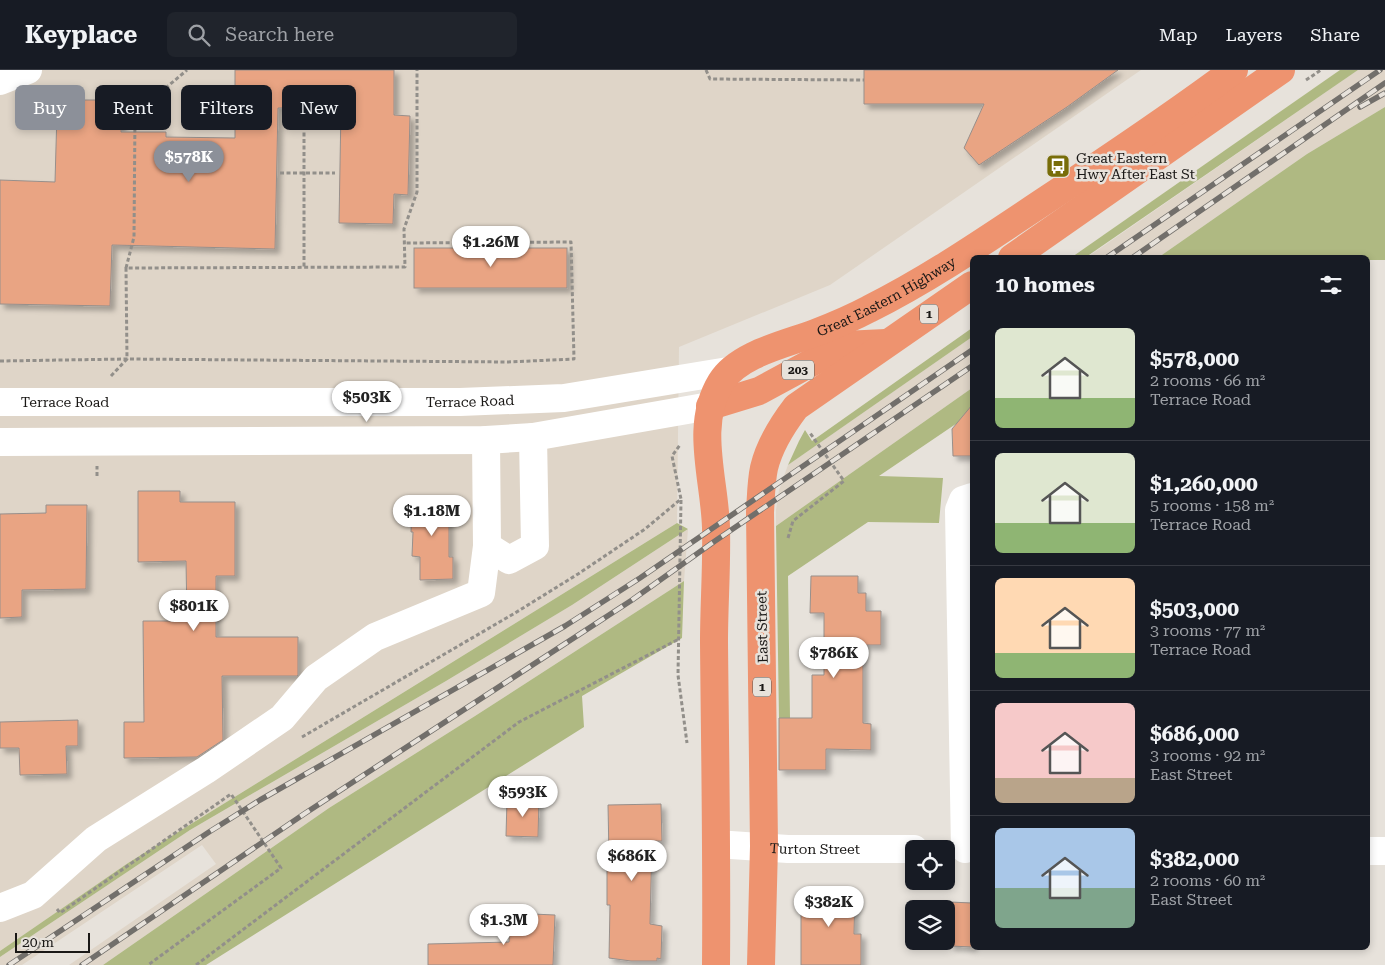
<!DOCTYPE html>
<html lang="en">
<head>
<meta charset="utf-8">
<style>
  body { margin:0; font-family:"Roboto Serif",serif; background:#20242c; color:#f1f3f6; height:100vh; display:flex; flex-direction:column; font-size:19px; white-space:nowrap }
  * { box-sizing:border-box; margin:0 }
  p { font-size:16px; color:#9ea1a6 }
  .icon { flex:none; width:28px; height:28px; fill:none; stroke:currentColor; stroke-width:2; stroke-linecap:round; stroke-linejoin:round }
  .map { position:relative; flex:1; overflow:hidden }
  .side { position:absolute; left:970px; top:185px; width:400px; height:695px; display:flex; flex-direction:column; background:#171b24; border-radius:8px; box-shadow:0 2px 8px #0003 }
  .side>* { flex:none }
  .hud { position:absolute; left:15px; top:15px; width:475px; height:45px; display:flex; gap:10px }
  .tools { position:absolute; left:905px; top:770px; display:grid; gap:10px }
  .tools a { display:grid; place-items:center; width:50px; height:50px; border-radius:8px; background:#171b24; box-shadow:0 2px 8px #0003; font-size:25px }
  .scale { position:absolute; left:15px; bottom:12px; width:75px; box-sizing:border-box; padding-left:5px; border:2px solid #1a1816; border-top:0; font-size:14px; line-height:18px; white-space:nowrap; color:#1a1816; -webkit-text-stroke:4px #e7e2db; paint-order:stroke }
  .price { position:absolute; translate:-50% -42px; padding:0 11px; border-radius:18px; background:#fff; color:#222; font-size:16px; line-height:32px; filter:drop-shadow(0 1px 2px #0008) }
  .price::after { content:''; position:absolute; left:50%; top:30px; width:15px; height:11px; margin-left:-8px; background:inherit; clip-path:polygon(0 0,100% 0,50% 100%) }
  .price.selected { background:#8c9099; color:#fff }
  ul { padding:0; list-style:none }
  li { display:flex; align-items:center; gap:15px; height:125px; padding:0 25px }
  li+li { border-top:1px solid #363941 }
  li span { display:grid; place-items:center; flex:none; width:140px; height:100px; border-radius:8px; color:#555 }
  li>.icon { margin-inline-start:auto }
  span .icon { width:60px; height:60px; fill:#fffc; stroke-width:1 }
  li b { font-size:21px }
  h2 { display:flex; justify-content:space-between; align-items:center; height:60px; padding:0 25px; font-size:21px }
  .pill { padding:0 18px; border-radius:8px; background:#171b24; box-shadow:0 2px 8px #0003; font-size:18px; line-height:45px }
  .pill.selected { background:#8c9099; color:#fff }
  header { display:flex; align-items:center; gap:30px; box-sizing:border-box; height:70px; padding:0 25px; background:#171b24; border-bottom:1px solid #363941 }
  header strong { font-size:24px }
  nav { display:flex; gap:28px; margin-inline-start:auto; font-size:18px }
  .search { width:350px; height:45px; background:#20242c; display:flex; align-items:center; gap:12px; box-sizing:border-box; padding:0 18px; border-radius:8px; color:#9ea1a6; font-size:19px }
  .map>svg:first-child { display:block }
  .built { fill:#dfd5c8 }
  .green { fill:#afb982 }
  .building { fill:#e9a483; stroke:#978f8b; filter:url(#shadow) }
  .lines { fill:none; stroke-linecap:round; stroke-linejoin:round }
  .path { stroke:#928f8a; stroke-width:3; stroke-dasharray:4 2.5; stroke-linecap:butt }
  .minor { stroke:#fff; stroke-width:28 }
  .highway { stroke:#ee936f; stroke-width:28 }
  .rail-casing { stroke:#726f6b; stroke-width:5.5 }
  .rail { stroke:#e7e2db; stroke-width:4; stroke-dasharray:11; stroke-linecap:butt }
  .labels { text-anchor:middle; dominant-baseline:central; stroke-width:5; stroke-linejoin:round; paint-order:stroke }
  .shield { fill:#e7e2db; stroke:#585551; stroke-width:1 }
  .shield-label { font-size:12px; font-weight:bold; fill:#1a1816 }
  .poi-label { font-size:14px; fill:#1a1816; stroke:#e7e2db; text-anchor:start }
  .street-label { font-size:14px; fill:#1a1816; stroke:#e7e2db }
</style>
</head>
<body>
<header>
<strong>Keyplace</strong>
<div class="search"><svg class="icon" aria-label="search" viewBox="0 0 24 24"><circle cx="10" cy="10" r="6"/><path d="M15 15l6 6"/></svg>Search here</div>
<nav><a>Map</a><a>Layers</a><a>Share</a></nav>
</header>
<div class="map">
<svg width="1385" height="895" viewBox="0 0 1385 895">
  <defs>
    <filter id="shadow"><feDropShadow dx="4.5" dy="4.5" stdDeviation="2.5" flood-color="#0004"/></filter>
  </defs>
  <rect width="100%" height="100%" fill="#e7e2db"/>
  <g class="built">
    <path d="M0,0H1141L830,215L679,277L677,453L128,793L0,881Z"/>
    <path d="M1358,0H1385V37L1307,84L1159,187L1086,188Z"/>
    <path d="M972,267V318L776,456V440L779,420L788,395Z"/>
    <path d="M688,459L684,511L475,646L329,738L103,895H69L216,794L202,775L22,895H0V887L190,760L446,611L572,535Z"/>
  </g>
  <g class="green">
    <path d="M1340,0H1358L1086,187H1072Z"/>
    <path d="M1385,37V190H1368V188L1159,187L1307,84Z"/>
    <path d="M972,258V267L788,395L799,371L805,360L812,371Z"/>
    <path d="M972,318V343L879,406L943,408L939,453L868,452L788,506L790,648H779L776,456Z"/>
    <path d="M677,453L688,459L572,535L446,611L190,760L0,887V881L128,793Z"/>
    <path d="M684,511L682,568L582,626L584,657L206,895H103L329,738L475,646Z"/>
  </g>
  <g class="building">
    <path d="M235,0H394V45L410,46L408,125L394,124L393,154L339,153L341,38H278L275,179L112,175L110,236L0,234V110L55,112L57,42H67V30H112L111,42H122L121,62H166V67L235,68Z"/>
    <path d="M864,0H1118L1067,37L979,95L964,78L984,34H864Z"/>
    <rect x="414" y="178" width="153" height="40"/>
    <path d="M972,335V386H953L952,359Z"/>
    <path d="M138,421H180V432H235V506H216V567H298V605L297,606H222L223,670L197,687L124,688V652H144L143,551H187L186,491L138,492Z"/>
    <path d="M414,427H449V487H453V509L420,510V487L412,486L413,462H411L412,432H414Z"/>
    <path d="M46,435H87L86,519L22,520V547L0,548V444L46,443Z"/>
    <path d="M811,506H858V523H866V541H881V575H863V653L871,654V680L826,679V700H779V648H812V605H824V543H810Z"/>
    <path d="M78,650V676H66L67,704L20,705L19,678H0V652Z"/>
    <path d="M507,730H539L538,767L506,766Z"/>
    <path d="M661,734L662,771H652L650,854L662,856L661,889L657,888V891H631L609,888L610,835H607V786H609L608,735Z"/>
    <path d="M808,818L855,821L854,864H861V895H801V820H808Z"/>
    <path d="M950,832L972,833V877L950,876Z"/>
    <path d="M510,843L555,845L553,895H428V874L509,872Z"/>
  </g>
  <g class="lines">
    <g class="path">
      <path d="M706,0L710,9L864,10"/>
      <path d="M1306,10L1321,0"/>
      <path d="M304,43V197"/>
      <path d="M280,103H335"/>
      <path d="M126,198L134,167L135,44L187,0"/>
      <path d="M0,291L127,289L508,292L574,289L571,172L404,173"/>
      <path d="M111,306L127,289L126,198L405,197L404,159L417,122V0"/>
      <path d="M97,406V396"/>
      <path d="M681,430L678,605L687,673"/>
      <path d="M788,468L793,451L844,411L810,363"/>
      <path d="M302,667L515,543L578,504L645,459L681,429L672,386L680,375"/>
      <path d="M57,839L60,843L231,724L281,798L148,895"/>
      <path d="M196,895L519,652L679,569"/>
    </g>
    <g class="minor">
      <path d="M0,11L28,0"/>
      <path id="s1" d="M0,332H460L564,328L728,301"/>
      <path d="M486,370L487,476"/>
      <path d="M0,372L486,370L533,367L710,336"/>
      <path id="s2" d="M716,774L788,779H914"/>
      <path d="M965,779L959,440L963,430L972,427"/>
      <path d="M1368,781H1385"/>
      <path d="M0,838L33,825L96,769L206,700L282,648L316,608L375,567L481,523L487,476L509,490L535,476L533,367"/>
    </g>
    <g class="highway">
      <path d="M1012,188L1281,0"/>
      <path d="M710,336L759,321L844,275L886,273"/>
      <path id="s3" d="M716,895C717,787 715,680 714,572C714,534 717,496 716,458C715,410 694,356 721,312C738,284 786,274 815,263C833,256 852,248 869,239C933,207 993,165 1052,126C1114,85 1175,44 1234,0"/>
      <path d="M761,895L764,776L760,442C761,427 761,412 764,398C769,377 783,354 796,337L972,215"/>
    </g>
    <g class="rail-casing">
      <g id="rail">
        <path d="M1360,37L1385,23"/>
        <path d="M1106,188L1380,0"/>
        <path d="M1132,188L1385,13"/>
        <path d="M9,895L209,762L260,730L565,556L640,508L972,280"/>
        <path d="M82,895L304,744L632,530L715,471L972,296"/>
      </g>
    </g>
    <use href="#rail" class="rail"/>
  </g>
  <defs>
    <g id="bus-square" transform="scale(1.25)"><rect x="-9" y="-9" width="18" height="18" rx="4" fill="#786d09" stroke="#e7e2db"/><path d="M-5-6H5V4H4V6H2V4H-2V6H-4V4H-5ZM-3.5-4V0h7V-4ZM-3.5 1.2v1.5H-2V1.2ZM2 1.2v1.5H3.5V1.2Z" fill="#fff"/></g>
  </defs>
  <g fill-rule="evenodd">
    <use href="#bus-square" x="1058" y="96"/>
  </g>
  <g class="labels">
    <g class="shield">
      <rect x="920" y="234.5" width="18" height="19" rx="4"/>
      <rect x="782" y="290.5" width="32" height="19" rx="4"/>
      <rect x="753" y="607.5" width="18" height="19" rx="4"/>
    </g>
    <g class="shield-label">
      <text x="929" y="244">1</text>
      <text x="798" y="300">203</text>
      <text x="762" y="617">1</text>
    </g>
    <g class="poi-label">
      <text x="1076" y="88">Great Eastern<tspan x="1076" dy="16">Hwy After East St</tspan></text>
    </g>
    <g class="street-label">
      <text stroke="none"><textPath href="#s3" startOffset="774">Great Eastern Highway</textPath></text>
      <text stroke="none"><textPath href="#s1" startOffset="65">Terrace Road</textPath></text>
      <text stroke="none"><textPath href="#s1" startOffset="470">Terrace Road</textPath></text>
      <text transform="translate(762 557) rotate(-91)">East Street</text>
      <text stroke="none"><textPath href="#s2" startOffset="99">Turton Street</textPath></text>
    </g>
  </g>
</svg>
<div class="tools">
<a><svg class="icon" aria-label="locate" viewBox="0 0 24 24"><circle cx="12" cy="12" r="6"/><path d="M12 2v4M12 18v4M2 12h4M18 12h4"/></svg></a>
<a><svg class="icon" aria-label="layers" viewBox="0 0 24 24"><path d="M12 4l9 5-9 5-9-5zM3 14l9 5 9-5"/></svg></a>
</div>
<div class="scale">20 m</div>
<b class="price selected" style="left:189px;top:113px">$578K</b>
<b class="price" style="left:491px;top:198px">$1.26M</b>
<b class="price" style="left:367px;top:353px">$503K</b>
<b class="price" style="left:432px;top:467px">$1.18M</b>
<b class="price" style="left:194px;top:562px">$801K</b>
<b class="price" style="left:834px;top:609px">$786K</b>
<b class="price" style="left:523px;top:748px">$593K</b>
<b class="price" style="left:632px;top:812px">$686K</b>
<b class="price" style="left:829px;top:858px">$382K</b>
<b class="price" style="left:504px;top:876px">$1.3M</b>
<div class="hud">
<a class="pill selected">Buy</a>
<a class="pill">Rent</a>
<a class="pill">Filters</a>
<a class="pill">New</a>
</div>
<section class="side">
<h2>10 homes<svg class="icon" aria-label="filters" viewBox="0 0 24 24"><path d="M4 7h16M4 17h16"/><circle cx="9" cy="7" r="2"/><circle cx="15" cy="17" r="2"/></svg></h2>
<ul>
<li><span style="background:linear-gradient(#dfe7d0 70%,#8fb573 0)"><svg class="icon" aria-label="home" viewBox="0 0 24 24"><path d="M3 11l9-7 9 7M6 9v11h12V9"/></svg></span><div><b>$578,000</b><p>2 rooms · 66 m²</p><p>Terrace Road</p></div></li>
<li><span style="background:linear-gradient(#dfe7d0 70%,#8fb573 0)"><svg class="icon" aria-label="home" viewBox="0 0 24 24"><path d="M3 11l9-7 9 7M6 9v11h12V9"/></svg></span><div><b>$1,260,000</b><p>5 rooms · 158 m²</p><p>Terrace Road</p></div></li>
<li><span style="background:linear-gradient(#ffd9b3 75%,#8fb573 0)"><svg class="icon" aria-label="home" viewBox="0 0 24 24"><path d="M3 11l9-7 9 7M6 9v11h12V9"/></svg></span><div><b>$503,000</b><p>3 rooms · 77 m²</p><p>Terrace Road</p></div></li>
<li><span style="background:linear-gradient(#f6c9c9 75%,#b9a48a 0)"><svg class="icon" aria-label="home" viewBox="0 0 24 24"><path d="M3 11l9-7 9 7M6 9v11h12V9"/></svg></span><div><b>$686,000</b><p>3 rooms · 92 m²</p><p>East Street</p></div></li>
<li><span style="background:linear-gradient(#a9c7e8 60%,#7fa58c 0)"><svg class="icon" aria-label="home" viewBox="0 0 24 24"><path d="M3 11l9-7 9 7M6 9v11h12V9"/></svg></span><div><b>$382,000</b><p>2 rooms · 60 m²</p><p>East Street</p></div></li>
</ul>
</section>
</div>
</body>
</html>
